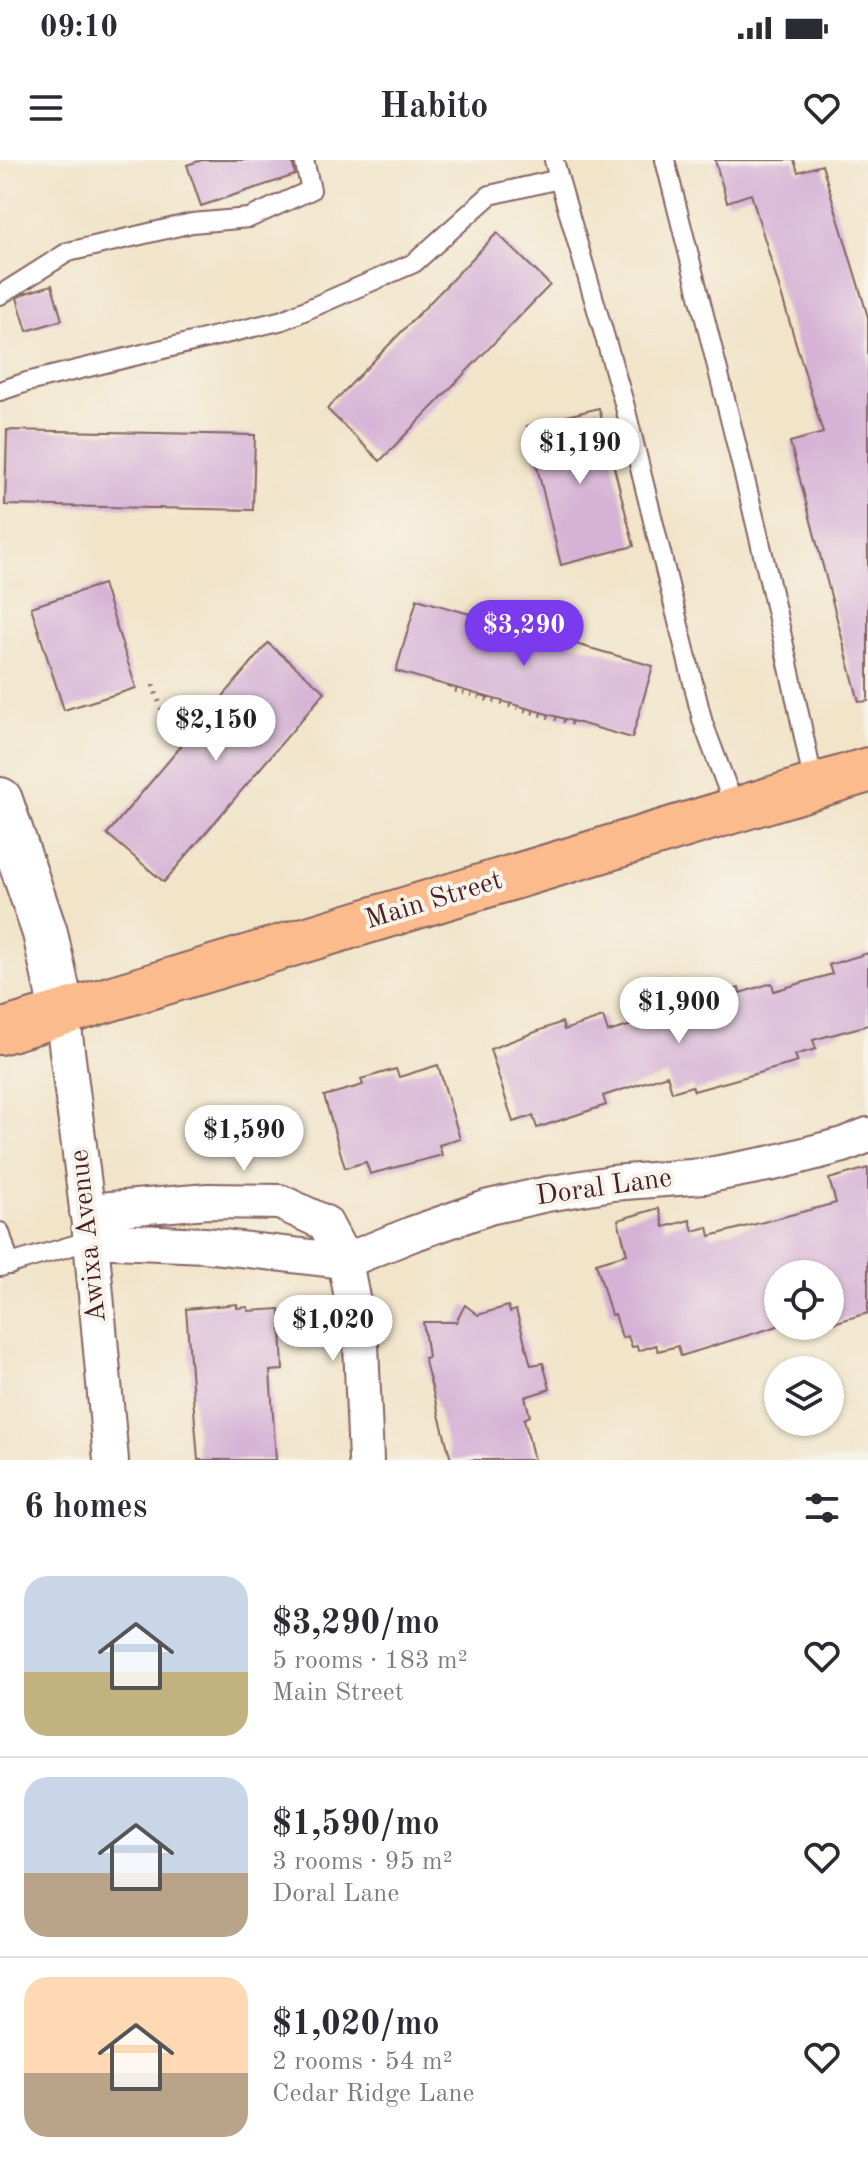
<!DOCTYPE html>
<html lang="en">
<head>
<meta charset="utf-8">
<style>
  body { margin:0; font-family:"Old Standard TT",serif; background:#f7f7f7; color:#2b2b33; height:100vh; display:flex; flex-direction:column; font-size:30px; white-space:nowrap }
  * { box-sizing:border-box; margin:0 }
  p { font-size:26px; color:#7c7c81 }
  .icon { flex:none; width:44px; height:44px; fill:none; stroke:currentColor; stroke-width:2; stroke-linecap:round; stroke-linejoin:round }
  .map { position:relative; height:1300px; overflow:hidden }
  .side { display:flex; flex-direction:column; background:#fff; flex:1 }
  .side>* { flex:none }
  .fabs { position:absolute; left:764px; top:1100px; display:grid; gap:16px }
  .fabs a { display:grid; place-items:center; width:80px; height:80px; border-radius:50%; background:#fff; box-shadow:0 2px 6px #0004; font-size:40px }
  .price { position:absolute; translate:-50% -68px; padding:0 18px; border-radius:28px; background:#fff; color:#222; font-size:26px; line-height:52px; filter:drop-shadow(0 2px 4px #0008) }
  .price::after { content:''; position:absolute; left:50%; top:48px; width:24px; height:18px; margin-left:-12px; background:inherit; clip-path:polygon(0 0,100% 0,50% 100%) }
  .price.active { background:#7c3aed; color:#fff }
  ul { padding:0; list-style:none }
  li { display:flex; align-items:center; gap:24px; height:200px; padding:0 24px }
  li+li { border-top:2px solid #e1e1e2 }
  li span { display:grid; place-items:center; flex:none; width:224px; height:160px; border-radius:24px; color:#555 }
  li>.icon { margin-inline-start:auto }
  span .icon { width:96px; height:96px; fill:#fffc; stroke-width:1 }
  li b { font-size:34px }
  h2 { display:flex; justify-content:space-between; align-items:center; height:96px; padding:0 24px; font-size:34px }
  .status { display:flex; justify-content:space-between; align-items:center; height:56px; padding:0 40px; background:#fff; direction:ltr }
  .status svg { height:22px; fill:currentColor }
  header { display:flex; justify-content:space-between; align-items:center; height:104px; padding:0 24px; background:#fff; font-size:36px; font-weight:700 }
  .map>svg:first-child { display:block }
  .building { fill:#d6b2d6 }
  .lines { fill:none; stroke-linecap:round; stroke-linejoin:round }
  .service-casing { stroke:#846462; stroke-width:22 }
  .minor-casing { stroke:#846462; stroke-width:38 }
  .tertiary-casing { stroke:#846462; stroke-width:48 }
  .primary-casing { stroke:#846462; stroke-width:48 }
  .path { stroke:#846462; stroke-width:5; stroke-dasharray:2 6; stroke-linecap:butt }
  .service { stroke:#fff; stroke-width:18 }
  .minor { stroke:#fff; stroke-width:34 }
  .tertiary { stroke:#fff; stroke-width:44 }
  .primary { stroke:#fbbb8d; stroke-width:44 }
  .labels { text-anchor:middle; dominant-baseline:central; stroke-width:8; stroke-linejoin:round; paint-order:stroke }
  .street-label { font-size:28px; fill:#4a1f2b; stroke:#f7f3e8 }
</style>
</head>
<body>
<div class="status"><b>09:10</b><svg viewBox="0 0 49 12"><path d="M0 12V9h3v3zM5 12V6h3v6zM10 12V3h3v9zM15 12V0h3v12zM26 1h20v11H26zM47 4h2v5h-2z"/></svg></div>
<header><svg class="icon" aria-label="menu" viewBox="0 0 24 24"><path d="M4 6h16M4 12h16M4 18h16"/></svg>Habito<svg class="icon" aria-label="heart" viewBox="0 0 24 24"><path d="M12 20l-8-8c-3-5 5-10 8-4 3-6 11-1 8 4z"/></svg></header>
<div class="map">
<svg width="868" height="1300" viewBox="0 0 868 1300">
  <rect width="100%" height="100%" fill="#f7f3e8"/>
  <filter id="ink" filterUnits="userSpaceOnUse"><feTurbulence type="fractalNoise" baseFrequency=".0125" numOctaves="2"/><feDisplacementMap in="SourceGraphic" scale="16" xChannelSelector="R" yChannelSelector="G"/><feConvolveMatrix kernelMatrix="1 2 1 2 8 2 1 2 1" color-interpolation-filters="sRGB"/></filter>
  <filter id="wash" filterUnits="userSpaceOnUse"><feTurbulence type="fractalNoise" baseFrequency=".006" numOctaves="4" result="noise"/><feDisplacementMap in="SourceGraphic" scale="32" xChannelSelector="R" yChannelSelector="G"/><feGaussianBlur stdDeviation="1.8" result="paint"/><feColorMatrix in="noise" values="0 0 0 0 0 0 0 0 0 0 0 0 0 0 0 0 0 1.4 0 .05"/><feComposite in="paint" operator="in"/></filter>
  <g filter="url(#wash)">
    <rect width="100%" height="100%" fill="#f1e4c9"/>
    <g id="blocks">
      <g class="building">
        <path d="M202,0H292L295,15L201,46L187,5Z"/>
        <path d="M715,0H794L798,12L822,5L868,157V541L859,542L790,282L823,273L751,34L727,42Z"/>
        <path d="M497,73L550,125L380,301L327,249Z"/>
        <path d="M52,125L62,160L27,171L17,138L26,133Z"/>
        <path d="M599,248L634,386L561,405L527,266Z"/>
        <path d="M7,270L255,275L253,350L5,345Z"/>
        <path d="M103,424L136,528L64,550L31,447Z"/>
        <path d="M417,439L653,506L632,578L396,511Z"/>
        <path d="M268,483L325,532L164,722L107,674Z"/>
        <path d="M868,793V865L813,880L816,889L795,895L798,902L694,931L692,926L672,932L667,915L603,936L606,945L537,968L533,956L513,962L490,889L562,862L564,870L603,857L608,872L688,849L686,843L739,828L740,833L772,823L774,831L832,814L829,805Z"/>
        <path d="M438,905L460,979L439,985L442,995L370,1014L366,1002L345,1008L324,936L363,925L361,919L396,909L399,917Z"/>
        <path d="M868,1008V1153L830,1164V1114H778V1166L681,1196L678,1186L658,1191L656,1185L638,1191L637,1186L632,1187L628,1176L622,1178L615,1154L611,1155L596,1103L627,1094L618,1060L659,1048L664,1067L690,1060L693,1071L708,1067L710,1076L836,1043L829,1019Z"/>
        <path d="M237,1144V1148L248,1147V1151L280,1149L283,1210L270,1211L276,1300H198L186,1149Z"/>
        <path d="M465,1145L478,1155L508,1146L510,1152L516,1150L531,1205L543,1203L550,1229L525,1237L530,1256L524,1259L534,1300H451L424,1198L428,1197L423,1162H456Z"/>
      </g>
    </g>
  </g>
  <g filter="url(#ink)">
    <use href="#blocks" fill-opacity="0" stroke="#846462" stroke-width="2"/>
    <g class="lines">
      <g class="service-casing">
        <g id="service">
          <path d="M665,0C717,208 772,416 814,626"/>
          <path d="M559,19L624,243L703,563L736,651"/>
          <path d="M0,135L68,92L192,63L249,58L311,30L304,0"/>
          <path d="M0,231L27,222L283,160L414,103L490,35L559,19L554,0"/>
          <path d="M0,1072L10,1105"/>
          <path d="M0,1107L91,1080"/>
        </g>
      </g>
      <g class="minor-casing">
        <g id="minor">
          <path d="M62,852L91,1080L111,1300"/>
          <path d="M87,1051L208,1041L280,1042L325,1063L345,1101L361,1185L366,1300"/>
          <path d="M91,1080L205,1085L345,1101L412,1074L489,1047L547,1034L612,1023L704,1016L773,1003L843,985L868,975"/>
        </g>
      </g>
      <g class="tertiary-casing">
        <path id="tertiary" d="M0,640L45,773L62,852"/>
      </g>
      <g class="primary-casing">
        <path id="primary" d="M0,872L868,610"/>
      </g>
      <g class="path">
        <path d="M153,525L172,578"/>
        <path d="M455,530L575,564"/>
      </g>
      <use href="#service" class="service"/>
      <use href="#minor" class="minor"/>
      <use href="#tertiary" class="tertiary"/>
      <use href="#primary" class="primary"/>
    </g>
  </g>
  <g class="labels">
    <g class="street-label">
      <text transform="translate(434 741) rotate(-17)">Main Street</text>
      <text transform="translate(604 1028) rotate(-8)">Doral Lane</text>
      <text transform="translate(89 1076) rotate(-96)">Awixa Avenue</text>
    </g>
  </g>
</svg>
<div class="fabs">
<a><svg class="icon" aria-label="locate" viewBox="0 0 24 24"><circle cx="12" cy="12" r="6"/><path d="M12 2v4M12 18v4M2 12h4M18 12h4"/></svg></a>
<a><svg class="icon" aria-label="layers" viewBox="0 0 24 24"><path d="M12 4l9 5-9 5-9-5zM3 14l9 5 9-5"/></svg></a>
</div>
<b class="price" style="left:580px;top:326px">$1,190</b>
<b class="price active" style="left:524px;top:508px">$3,290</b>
<b class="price" style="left:216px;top:603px">$2,150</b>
<b class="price" style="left:679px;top:885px">$1,900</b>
<b class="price" style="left:244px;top:1013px">$1,590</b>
<b class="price" style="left:333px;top:1203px">$1,020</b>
</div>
<section class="side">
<h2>6 homes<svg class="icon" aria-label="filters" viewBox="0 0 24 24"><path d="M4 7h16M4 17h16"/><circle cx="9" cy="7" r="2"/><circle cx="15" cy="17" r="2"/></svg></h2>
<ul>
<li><span style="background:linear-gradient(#c9d6e8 60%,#c2b280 0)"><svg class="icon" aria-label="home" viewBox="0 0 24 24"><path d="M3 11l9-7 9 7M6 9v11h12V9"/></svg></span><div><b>$3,290/mo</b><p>5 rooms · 183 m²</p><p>Main Street</p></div><svg class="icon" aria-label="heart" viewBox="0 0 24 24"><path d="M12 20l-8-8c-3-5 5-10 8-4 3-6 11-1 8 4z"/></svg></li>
<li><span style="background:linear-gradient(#c9d6e8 60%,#b9a48a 0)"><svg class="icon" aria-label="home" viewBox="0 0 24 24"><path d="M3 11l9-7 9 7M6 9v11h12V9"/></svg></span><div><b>$1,590/mo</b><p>3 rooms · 95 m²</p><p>Doral Lane</p></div><svg class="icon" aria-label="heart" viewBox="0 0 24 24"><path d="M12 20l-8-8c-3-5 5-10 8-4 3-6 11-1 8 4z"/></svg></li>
<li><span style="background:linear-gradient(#ffd9b3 60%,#b9a48a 0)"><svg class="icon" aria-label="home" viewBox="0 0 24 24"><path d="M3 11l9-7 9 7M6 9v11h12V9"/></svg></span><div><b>$1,020/mo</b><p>2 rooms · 54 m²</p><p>Cedar Ridge Lane</p></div><svg class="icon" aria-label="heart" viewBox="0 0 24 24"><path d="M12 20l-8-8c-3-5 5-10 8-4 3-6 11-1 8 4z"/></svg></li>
</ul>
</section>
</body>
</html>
